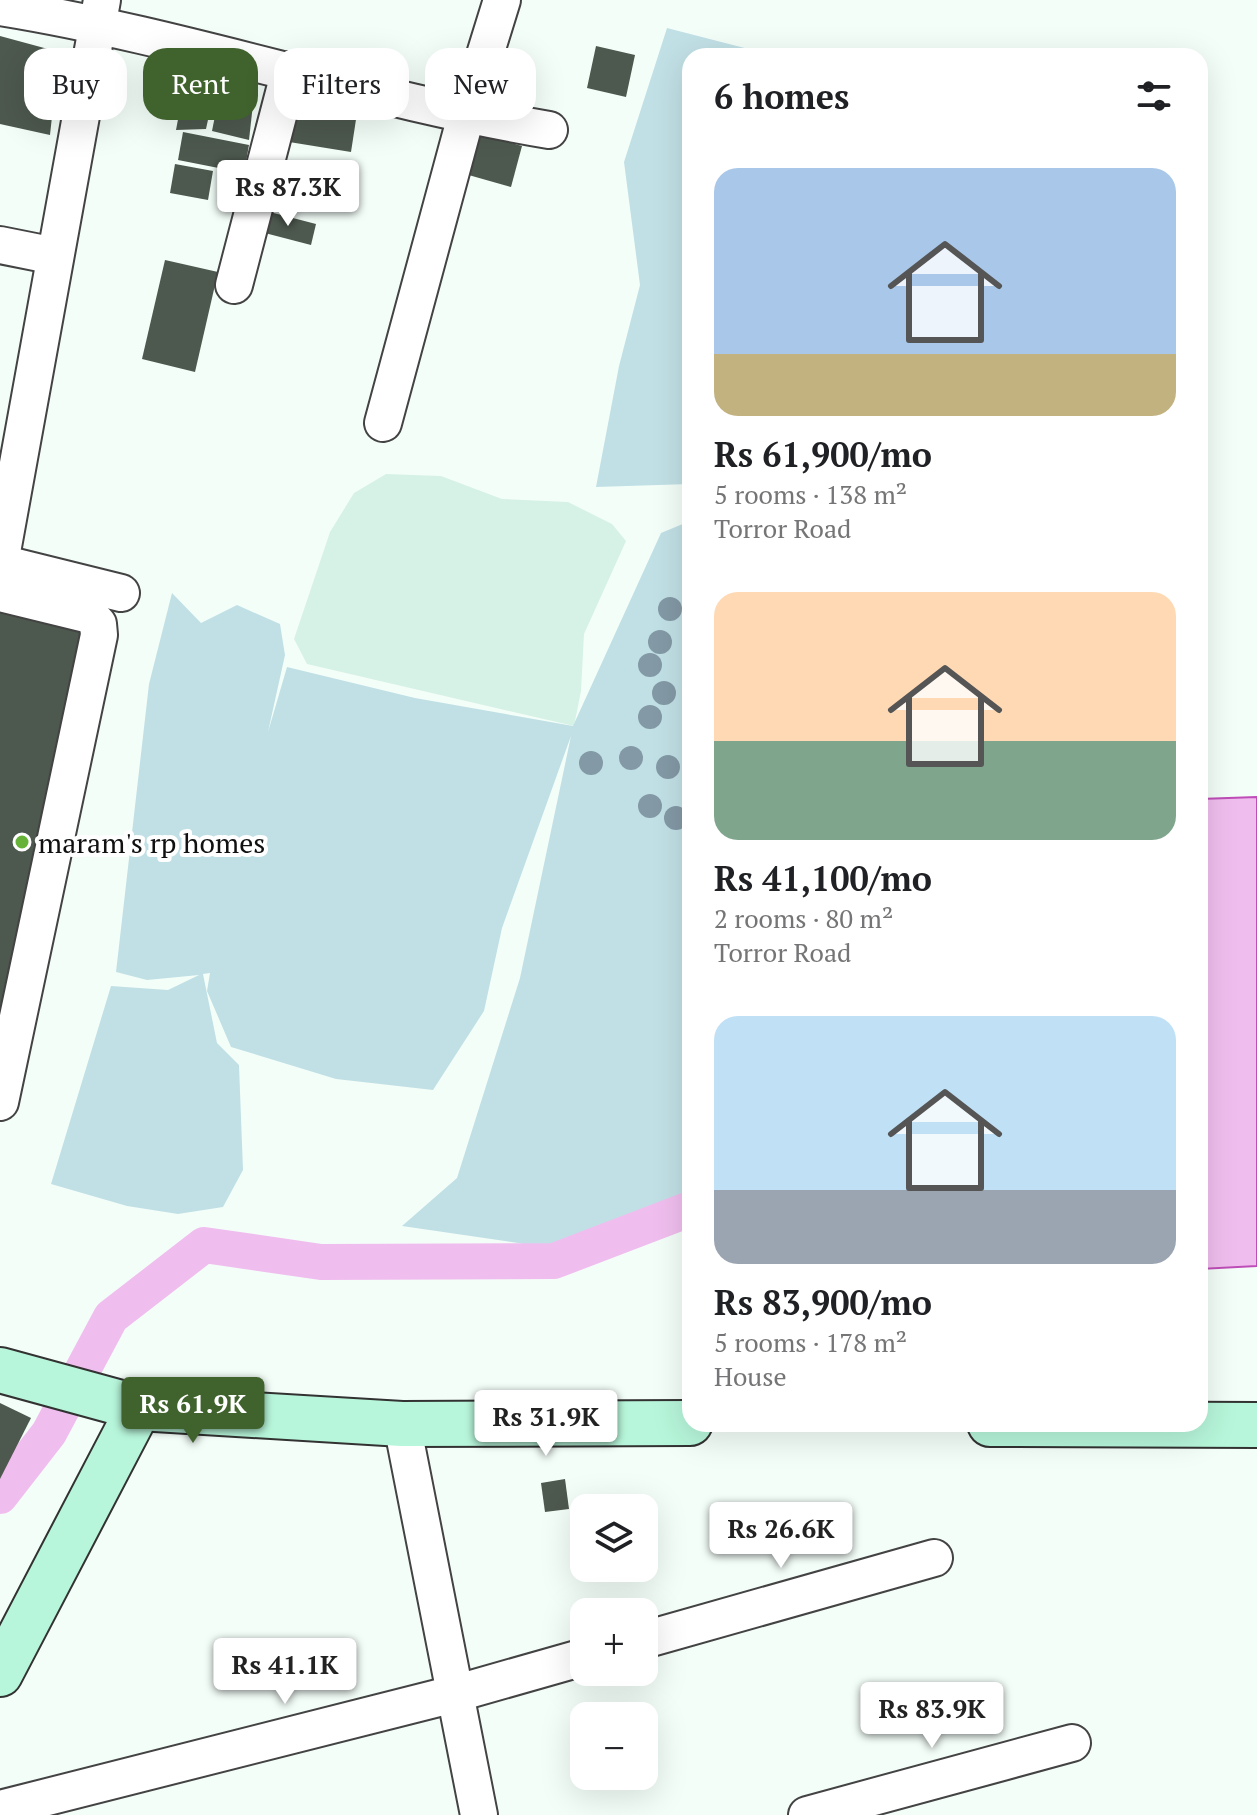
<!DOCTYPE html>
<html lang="en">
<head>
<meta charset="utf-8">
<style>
  body { margin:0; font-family:"PT Serif",serif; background:#f2f2f2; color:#202124; height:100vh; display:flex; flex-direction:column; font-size:30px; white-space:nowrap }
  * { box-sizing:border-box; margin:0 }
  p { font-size:26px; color:#757577 }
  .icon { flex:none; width:44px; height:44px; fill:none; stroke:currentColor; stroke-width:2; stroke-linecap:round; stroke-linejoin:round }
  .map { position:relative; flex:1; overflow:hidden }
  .details { position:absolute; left:682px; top:48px; width:526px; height:1384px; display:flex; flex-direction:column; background:#fff; border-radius:24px; box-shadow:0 8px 32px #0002 }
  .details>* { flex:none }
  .banner { position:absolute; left:24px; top:48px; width:538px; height:72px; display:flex; gap:16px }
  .tools { position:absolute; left:570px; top:1494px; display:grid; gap:16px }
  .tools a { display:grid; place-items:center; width:88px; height:88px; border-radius:16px; background:#fff; box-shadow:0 8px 32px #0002; font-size:40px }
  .price { position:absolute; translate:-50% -68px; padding:0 18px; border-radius:8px; background:#fff; color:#222; font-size:26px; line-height:52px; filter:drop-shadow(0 2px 4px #0008) }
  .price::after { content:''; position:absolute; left:50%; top:48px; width:24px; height:18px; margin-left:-12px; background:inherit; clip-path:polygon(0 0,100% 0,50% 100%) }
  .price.active { background:#40622d; color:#fff }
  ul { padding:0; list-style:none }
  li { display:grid; align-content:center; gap:16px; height:424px; padding:0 32px }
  li span { display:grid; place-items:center; height:248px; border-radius:24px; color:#555 }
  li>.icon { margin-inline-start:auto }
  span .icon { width:144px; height:144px; fill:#fffc; stroke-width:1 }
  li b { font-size:34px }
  h2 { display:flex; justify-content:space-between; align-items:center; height:96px; padding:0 32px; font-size:34px }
  .chip { padding:0 28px; border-radius:24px; background:#fff; box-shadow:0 8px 32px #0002; font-size:28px; line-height:72px }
  .chip.active { background:#40622d; color:#fff }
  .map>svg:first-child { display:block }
  .farmland { fill:#d6f2e6 }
  .green { fill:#c1e0e5 }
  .water { fill:#f0beee; stroke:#bf4db8; stroke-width:2 }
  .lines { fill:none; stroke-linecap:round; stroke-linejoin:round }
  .canal { stroke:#f0beee; stroke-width:36 }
  .building { fill:#4d584e }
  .street-casing { stroke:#434343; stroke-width:40 }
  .secondary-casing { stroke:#323232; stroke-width:48 }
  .street { stroke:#fff; stroke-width:36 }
  .secondary { stroke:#b7f6da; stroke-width:44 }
  .tree { fill:#8399a5 }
  .poi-dot { fill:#66b137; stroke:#fff; stroke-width:3 }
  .labels { text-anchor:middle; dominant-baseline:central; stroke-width:8; stroke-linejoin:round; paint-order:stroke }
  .poi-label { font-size:28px; fill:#101010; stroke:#fff; text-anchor:start }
</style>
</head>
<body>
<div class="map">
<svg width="1257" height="1815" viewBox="0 0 1257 1815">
  <rect width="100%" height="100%" fill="#f4fef9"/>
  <path class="farmland" d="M386,474L441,476L502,499L568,502L612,524L626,541L584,634L581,691L574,726L307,664L294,639L330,532L354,493Z"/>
  <g class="green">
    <path d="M667,28L776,56H690V484L596,487L619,366L640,285L624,162Z"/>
    <path d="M690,521V1202L579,1252L402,1226L457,1178L520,978L571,736L502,928L484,1011L433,1090L336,1079L231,1047L207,991L210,973L203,974L217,1043L239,1065L243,1170L223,1207L178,1214L127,1206L51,1184L111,986L168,990L199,975L147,980L116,972L149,684L172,593L201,623L237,605L280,624L285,655L268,732L287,667L415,698L573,726L661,533Z"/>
  </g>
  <path class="water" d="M1257,797V1266L1200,1269V799Z"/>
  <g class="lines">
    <path class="canal" d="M0,1496L49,1433L111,1317L204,1245L321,1262L554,1261L690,1209"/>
  </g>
  <g class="building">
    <path d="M0,36L59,52L50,135L0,124Z"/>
    <path d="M596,46L635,55L626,97L587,88Z"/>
    <path d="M186,77L216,83L206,129L176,130Z"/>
    <path d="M221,86L254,95L249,140L212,131Z"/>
    <path d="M291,89L359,100L351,152L283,141Z"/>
    <path d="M470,131L522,146L511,187L458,172Z"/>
    <path d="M183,132L249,145L244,173L178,160Z"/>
    <path d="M175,164L213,171L208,200L170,193Z"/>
    <path d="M266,211L316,224L311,245L261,232Z"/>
    <path d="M165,260L218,272L195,372L142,359Z"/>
    <path d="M0,593L88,625L0,1051Z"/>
    <path d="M0,1403L31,1418L0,1479Z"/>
    <path d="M565,1479L569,1509L545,1512L541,1483Z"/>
  </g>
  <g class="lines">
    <g class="street-casing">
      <g id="street">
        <path d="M0,7C186,37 364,99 549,130"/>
        <path d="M0,245L55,256"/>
        <path d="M234,285L290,70"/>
        <path d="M383,423L466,116L502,0"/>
        <path d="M0,563L102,0"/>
        <path d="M0,563L121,593"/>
        <path d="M0,593L90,615L98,624L99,635L0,1102"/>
        <path d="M402,1424L479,1815"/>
        <path d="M644,1640L934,1558"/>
        <path d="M0,1809L454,1694L584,1657"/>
        <path d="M807,1815L1072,1743"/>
      </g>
    </g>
    <g class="secondary-casing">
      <g id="secondary">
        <path d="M0,1370L139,1408L402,1424L690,1423"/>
        <path d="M990,1424L1257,1425"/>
        <path d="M0,1674L139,1408"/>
      </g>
    </g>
    <use href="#street" class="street"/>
    <use href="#secondary" class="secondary"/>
  </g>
  <g class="tree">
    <circle cx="670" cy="609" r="12"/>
    <circle cx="660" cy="642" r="12"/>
    <circle cx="650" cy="665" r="12"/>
    <circle cx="664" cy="693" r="12"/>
    <circle cx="650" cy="717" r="12"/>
    <circle cx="631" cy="758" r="12"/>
    <circle cx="591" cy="763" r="12"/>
    <circle cx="668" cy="767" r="12"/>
    <circle cx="650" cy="806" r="12"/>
    <circle cx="676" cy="818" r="12"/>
  </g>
  <circle class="poi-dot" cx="22" cy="842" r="8"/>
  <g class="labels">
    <g class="poi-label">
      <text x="38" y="842">maram's rp homes</text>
    </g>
  </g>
</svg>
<div class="tools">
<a><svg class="icon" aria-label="layers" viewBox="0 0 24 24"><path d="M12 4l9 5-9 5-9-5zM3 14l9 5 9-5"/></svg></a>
<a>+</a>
<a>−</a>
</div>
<b class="price" style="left:288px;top:228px">Rs 87.3K</b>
<b class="price active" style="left:193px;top:1445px">Rs 61.9K</b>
<b class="price" style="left:546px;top:1458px">Rs 31.9K</b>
<b class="price" style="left:781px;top:1570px">Rs 26.6K</b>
<b class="price" style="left:285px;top:1706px">Rs 41.1K</b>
<b class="price" style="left:932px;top:1750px">Rs 83.9K</b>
<div class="banner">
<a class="chip">Buy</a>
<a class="chip active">Rent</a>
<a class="chip">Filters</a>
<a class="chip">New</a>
</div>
<section class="details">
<h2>6 homes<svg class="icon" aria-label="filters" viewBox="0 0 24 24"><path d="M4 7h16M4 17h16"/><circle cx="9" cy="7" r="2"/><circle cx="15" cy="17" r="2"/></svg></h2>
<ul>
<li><span style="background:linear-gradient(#a9c7e8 75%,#c2b280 0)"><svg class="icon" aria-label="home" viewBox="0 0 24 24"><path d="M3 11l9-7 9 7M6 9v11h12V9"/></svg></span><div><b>Rs 61,900/mo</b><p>5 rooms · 138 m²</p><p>Torror Road</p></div></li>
<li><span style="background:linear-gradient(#ffd9b3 60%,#7fa58c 0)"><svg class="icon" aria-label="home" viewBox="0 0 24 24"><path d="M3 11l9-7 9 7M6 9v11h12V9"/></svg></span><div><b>Rs 41,100/mo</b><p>2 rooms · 80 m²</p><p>Torror Road</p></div></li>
<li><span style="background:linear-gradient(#bfe0f5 70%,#9aa5b1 0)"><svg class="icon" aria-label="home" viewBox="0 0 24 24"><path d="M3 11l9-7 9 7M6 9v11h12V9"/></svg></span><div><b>Rs 83,900/mo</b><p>5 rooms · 178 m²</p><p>House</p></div></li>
</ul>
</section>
</div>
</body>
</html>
